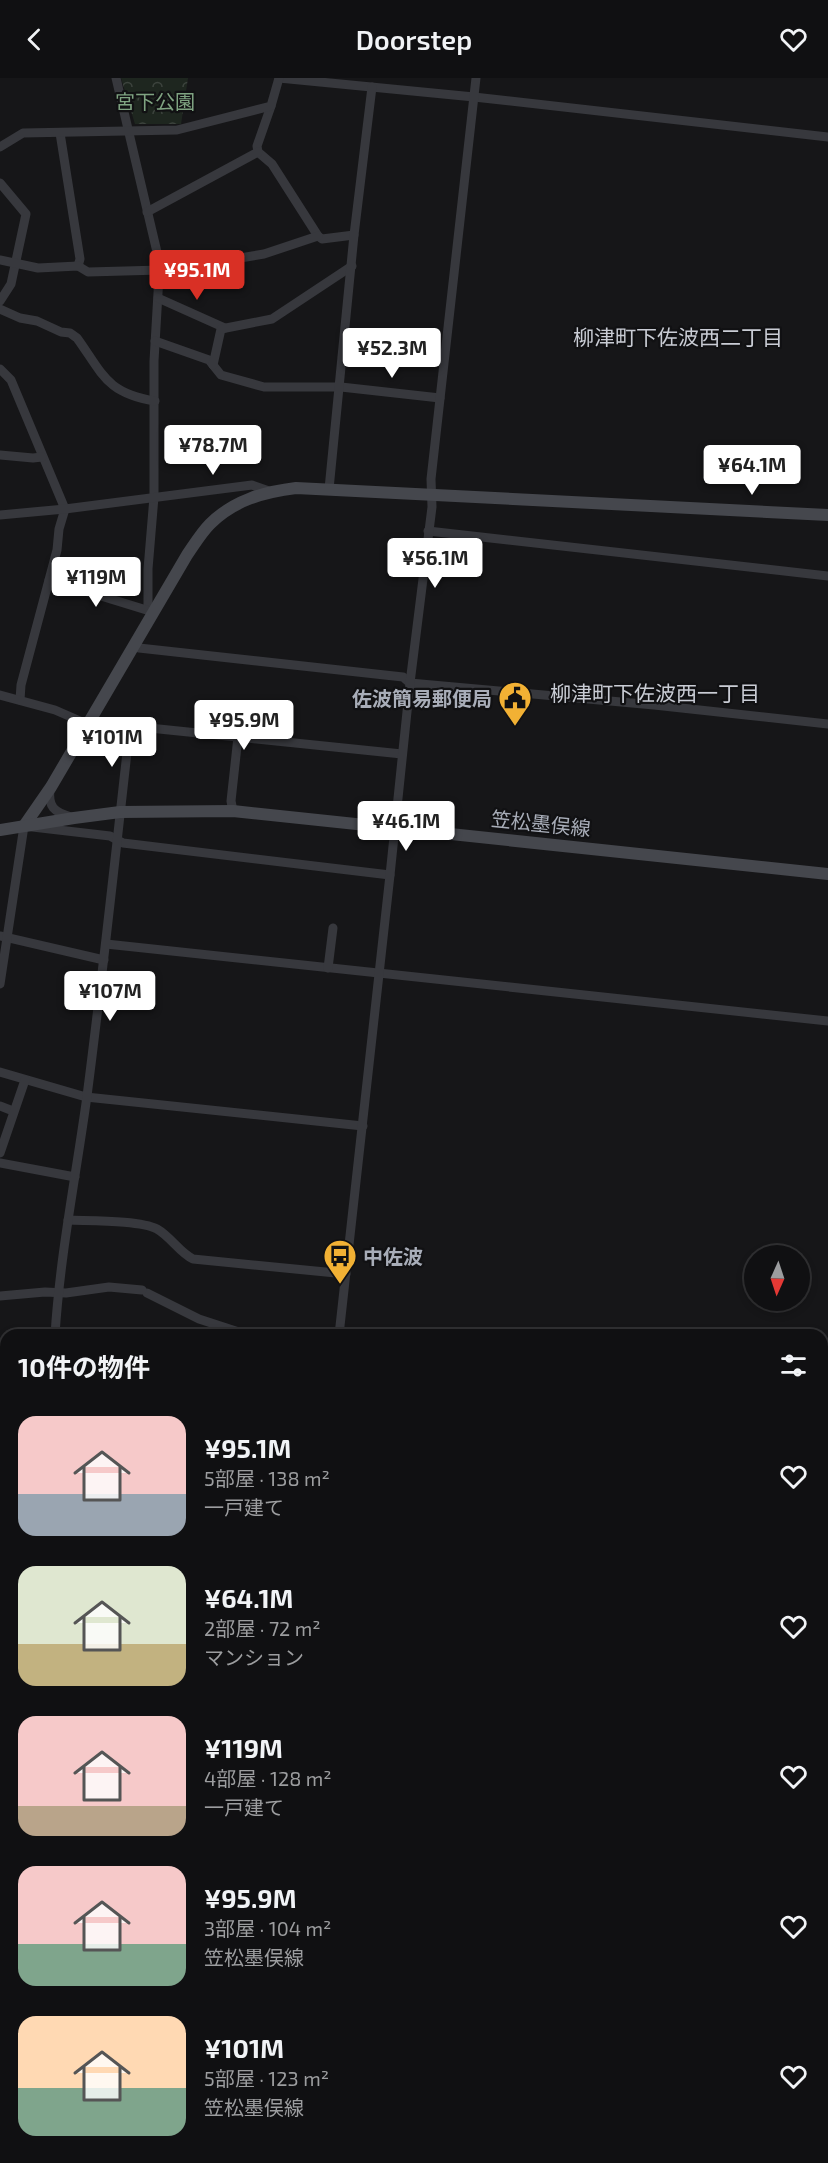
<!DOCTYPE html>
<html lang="ja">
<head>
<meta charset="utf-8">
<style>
  body { margin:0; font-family:"Exo 2","Noto Sans JP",sans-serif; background:#19191b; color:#f1f3f6; height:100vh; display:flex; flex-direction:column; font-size:22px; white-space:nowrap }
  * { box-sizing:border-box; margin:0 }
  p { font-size:20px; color:#9c9d9f }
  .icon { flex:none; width:33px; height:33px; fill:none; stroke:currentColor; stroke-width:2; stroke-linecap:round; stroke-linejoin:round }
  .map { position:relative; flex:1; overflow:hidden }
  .details { position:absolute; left:0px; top:1251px; width:828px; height:834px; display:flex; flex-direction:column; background:#101012; border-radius:18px 18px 0 0; box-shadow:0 3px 9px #0003,0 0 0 2px #303032 }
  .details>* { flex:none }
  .needle { width:39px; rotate:183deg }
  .buttons { position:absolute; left:744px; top:1167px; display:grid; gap:12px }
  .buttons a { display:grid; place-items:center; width:66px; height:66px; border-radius:50%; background:#101012; box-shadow:0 3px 9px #0003,0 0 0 2px #303032; font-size:30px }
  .price { position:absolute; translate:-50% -51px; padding:0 14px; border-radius:6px; background:#fff; color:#222; font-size:20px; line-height:39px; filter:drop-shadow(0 2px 3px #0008) }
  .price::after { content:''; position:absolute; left:50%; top:36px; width:18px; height:14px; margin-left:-9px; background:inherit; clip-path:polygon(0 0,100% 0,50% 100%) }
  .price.current { background:#d93025; color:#fff }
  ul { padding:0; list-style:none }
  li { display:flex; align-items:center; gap:18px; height:150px; padding:0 18px }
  li span { display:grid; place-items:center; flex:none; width:168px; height:120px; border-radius:18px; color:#555 }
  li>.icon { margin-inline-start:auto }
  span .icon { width:72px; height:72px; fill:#fffc; stroke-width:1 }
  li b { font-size:26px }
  h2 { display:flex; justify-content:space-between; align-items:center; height:72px; padding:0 18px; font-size:26px }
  header { display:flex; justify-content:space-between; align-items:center; height:78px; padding:0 18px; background:#101012; font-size:27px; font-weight:600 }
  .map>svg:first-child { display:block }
  .park { fill:url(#park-crowns) }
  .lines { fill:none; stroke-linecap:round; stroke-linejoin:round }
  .street { stroke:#37383d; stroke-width:9 }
  .secondary { stroke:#45474d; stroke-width:12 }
  .labels { text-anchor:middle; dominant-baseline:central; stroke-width:4.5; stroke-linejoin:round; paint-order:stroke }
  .park-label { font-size:20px; fill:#7fa381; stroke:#111113 }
  .poi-label { font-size:20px; font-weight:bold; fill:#a8adb8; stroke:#111113; text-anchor:end }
  .street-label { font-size:20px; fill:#a8adb8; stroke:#111113 }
  .neighbourhood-label { font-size:21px; fill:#c9ccd4; stroke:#111113 }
</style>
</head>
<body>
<header><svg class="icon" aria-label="back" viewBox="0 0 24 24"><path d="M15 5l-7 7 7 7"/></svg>Doorstep<svg class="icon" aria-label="heart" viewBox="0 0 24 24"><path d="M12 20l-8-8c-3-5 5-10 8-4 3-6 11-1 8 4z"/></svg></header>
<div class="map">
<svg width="828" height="2085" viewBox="0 0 828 2085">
  <defs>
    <pattern id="park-crowns" width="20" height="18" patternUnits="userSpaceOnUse" patternTransform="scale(1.5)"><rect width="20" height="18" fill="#1e261f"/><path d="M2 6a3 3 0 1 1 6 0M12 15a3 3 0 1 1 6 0" fill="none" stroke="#3c433d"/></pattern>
  </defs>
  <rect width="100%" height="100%" fill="#161618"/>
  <path class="park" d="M121,0H188L181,46H135Z"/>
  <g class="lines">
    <g class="street">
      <path d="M116,0L157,174L160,181L154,283V419L148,491V531"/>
      <path d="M279,0L474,19L828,59"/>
      <path d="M271,28L257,68L258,74L272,86L318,158L322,161L354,157"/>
      <path d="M60,55L80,181L78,188"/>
      <path d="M0,69L23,55L177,52L271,28L279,0"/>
      <path d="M0,105L26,136L11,206L0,223"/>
      <path d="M147,134L258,74"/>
      <path d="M160,181L210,185L264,176L318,158"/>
      <path d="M0,182L38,190L78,188L88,194L161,192"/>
      <path d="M158,220L225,250"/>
      <path d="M0,231L20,240L37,243L61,254L70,255L77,260C103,296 106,315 155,323"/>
      <path d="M155,263L209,282L221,297L264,309H341L440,320"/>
      <path d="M213,287L221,251L272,241L352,188"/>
      <path d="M0,291L11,302L65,431L59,451L57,472L21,607L20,622"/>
      <path d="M0,377L33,380L42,379"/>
      <path d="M329,411L354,157L372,9"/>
      <path d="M0,437L65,431L252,407L269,413"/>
      <path d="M428,453L828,498"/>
      <path d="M49,502L153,534"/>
      <path d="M133,568L139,570L403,599L410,605L654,627L828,646"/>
      <path d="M0,617L55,632L87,646L130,648L402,676"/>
      <path d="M50,711C48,729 54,734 71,739"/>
      <path d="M233,733L231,723L238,659"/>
      <path d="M0,858L104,882"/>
      <path d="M106,866L828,943"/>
      <path d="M328,890L333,850"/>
      <path d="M0,906L24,748L110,758L123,765L390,797"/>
      <path d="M0,994L86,1019L363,1048"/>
      <path d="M0,1028L13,1033"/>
      <path d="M0,1075L25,1002"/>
      <path d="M0,1085L75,1099"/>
      <path d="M68,1142C89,1143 140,1142 157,1151C171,1159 179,1174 193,1181L346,1196"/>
      <path d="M147,1215L199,1241L248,1257"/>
      <path d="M0,1218L45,1214L66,1215L109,1209L142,1212"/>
      <path d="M55,1257C60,1177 76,1098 87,1018C103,895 116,771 130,648"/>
      <path d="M339,1257L390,797L410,605L432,429L431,401L476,0"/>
      <path d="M0,1280L6,1279"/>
      <path d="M0,1354L6,1357"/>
      <path d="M822,1398L828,1399"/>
      <path d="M2,1485L6,1406"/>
      <path d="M0,1638H6"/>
      <path d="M0,1714L6,1712"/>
      <path d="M0,1843H6"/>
      <path d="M822,1849H828"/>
      <path d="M0,1900L6,1899"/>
      <path d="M822,1998L828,1999"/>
      <path d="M0,2056H5L6,2042"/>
      <path d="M185,2079L243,2085"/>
      <path d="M70,2085L71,2079"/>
      <path d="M248,2085L249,2079"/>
      <path d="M737,2085L738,2079"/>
    </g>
    <g class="secondary">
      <path d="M24,748L51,709L187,477C194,467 201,455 210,446C234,422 264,414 296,410L828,437"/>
      <path d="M0,752L74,740L120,734L233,733L828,796"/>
      <path d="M0,2021H6"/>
      <path d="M822,2073L828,2074"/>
    </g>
  </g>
  <defs>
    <g id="civic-pin" transform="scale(1.725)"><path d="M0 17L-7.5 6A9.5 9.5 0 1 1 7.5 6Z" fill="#f2b134" stroke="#111113"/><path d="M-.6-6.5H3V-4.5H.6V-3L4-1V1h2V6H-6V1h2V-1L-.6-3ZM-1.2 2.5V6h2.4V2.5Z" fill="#111"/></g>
    <g id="bus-pin" transform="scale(1.725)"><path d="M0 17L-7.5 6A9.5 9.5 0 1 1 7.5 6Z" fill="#f2b134" stroke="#111113"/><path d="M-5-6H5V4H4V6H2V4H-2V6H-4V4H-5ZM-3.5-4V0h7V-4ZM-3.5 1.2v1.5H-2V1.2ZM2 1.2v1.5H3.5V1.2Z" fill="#111"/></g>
  </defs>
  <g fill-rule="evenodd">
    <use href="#civic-pin" x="515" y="620"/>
    <use href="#bus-pin" x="340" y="1178"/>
  </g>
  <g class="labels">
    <g class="park-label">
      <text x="155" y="23">宮下公園</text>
    </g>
    <g class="poi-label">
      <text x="492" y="620">佐波簡易郵便局</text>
      <text x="363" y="1178" text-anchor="start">中佐波</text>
    </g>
    <g class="street-label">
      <text transform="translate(541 745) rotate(6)">笠松墨俣線</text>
    </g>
    <g class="neighbourhood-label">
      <text x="678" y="258">柳津町下佐波西二丁目</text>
      <text x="655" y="614">柳津町下佐波西一丁目</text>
    </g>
  </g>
</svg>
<div class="buttons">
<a><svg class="needle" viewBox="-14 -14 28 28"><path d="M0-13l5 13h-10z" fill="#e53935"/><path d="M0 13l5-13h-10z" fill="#9c9d9f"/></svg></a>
</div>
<b class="price current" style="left:197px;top:223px">¥95.1M</b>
<b class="price" style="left:392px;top:301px">¥52.3M</b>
<b class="price" style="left:213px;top:398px">¥78.7M</b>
<b class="price" style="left:752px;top:418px">¥64.1M</b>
<b class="price" style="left:435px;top:511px">¥56.1M</b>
<b class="price" style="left:96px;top:530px">¥119M</b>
<b class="price" style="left:244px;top:673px">¥95.9M</b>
<b class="price" style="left:112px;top:690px">¥101M</b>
<b class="price" style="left:406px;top:774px">¥46.1M</b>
<b class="price" style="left:110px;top:944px">¥107M</b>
<section class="details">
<h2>10件の物件<svg class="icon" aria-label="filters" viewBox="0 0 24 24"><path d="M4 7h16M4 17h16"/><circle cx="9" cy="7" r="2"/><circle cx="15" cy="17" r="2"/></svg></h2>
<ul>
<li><span style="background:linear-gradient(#f6c9c9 65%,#9aa5b1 0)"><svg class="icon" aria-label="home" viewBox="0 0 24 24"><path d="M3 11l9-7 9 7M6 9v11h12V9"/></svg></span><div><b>¥95.1M</b><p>5部屋 · 138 m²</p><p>一戸建て</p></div><svg class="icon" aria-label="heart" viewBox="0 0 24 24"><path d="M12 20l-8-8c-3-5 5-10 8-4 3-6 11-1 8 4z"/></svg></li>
<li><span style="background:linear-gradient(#dfe7d0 65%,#c2b280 0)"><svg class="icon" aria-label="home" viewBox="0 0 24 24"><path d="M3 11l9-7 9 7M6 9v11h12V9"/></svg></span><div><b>¥64.1M</b><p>2部屋 · 72 m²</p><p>マンション</p></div><svg class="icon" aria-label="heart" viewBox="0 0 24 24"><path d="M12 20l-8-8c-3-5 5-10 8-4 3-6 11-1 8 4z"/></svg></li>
<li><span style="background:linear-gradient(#f6c9c9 75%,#b9a48a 0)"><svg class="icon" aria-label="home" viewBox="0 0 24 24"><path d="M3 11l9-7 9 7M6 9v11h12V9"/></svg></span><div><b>¥119M</b><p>4部屋 · 128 m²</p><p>一戸建て</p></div><svg class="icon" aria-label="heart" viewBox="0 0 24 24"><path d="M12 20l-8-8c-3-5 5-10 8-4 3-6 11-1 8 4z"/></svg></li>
<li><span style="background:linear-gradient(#f6c9c9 65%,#7fa58c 0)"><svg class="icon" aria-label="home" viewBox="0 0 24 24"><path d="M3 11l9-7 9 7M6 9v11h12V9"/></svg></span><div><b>¥95.9M</b><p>3部屋 · 104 m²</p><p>笠松墨俣線</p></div><svg class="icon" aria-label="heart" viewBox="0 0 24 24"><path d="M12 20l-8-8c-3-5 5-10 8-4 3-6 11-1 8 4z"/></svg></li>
<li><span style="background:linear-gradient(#ffd9b3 60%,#7fa58c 0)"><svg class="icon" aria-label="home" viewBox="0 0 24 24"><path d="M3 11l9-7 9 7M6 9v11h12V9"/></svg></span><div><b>¥101M</b><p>5部屋 · 123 m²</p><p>笠松墨俣線</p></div><svg class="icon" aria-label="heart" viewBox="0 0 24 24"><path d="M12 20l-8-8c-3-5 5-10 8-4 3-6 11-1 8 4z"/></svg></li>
</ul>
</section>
</div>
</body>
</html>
